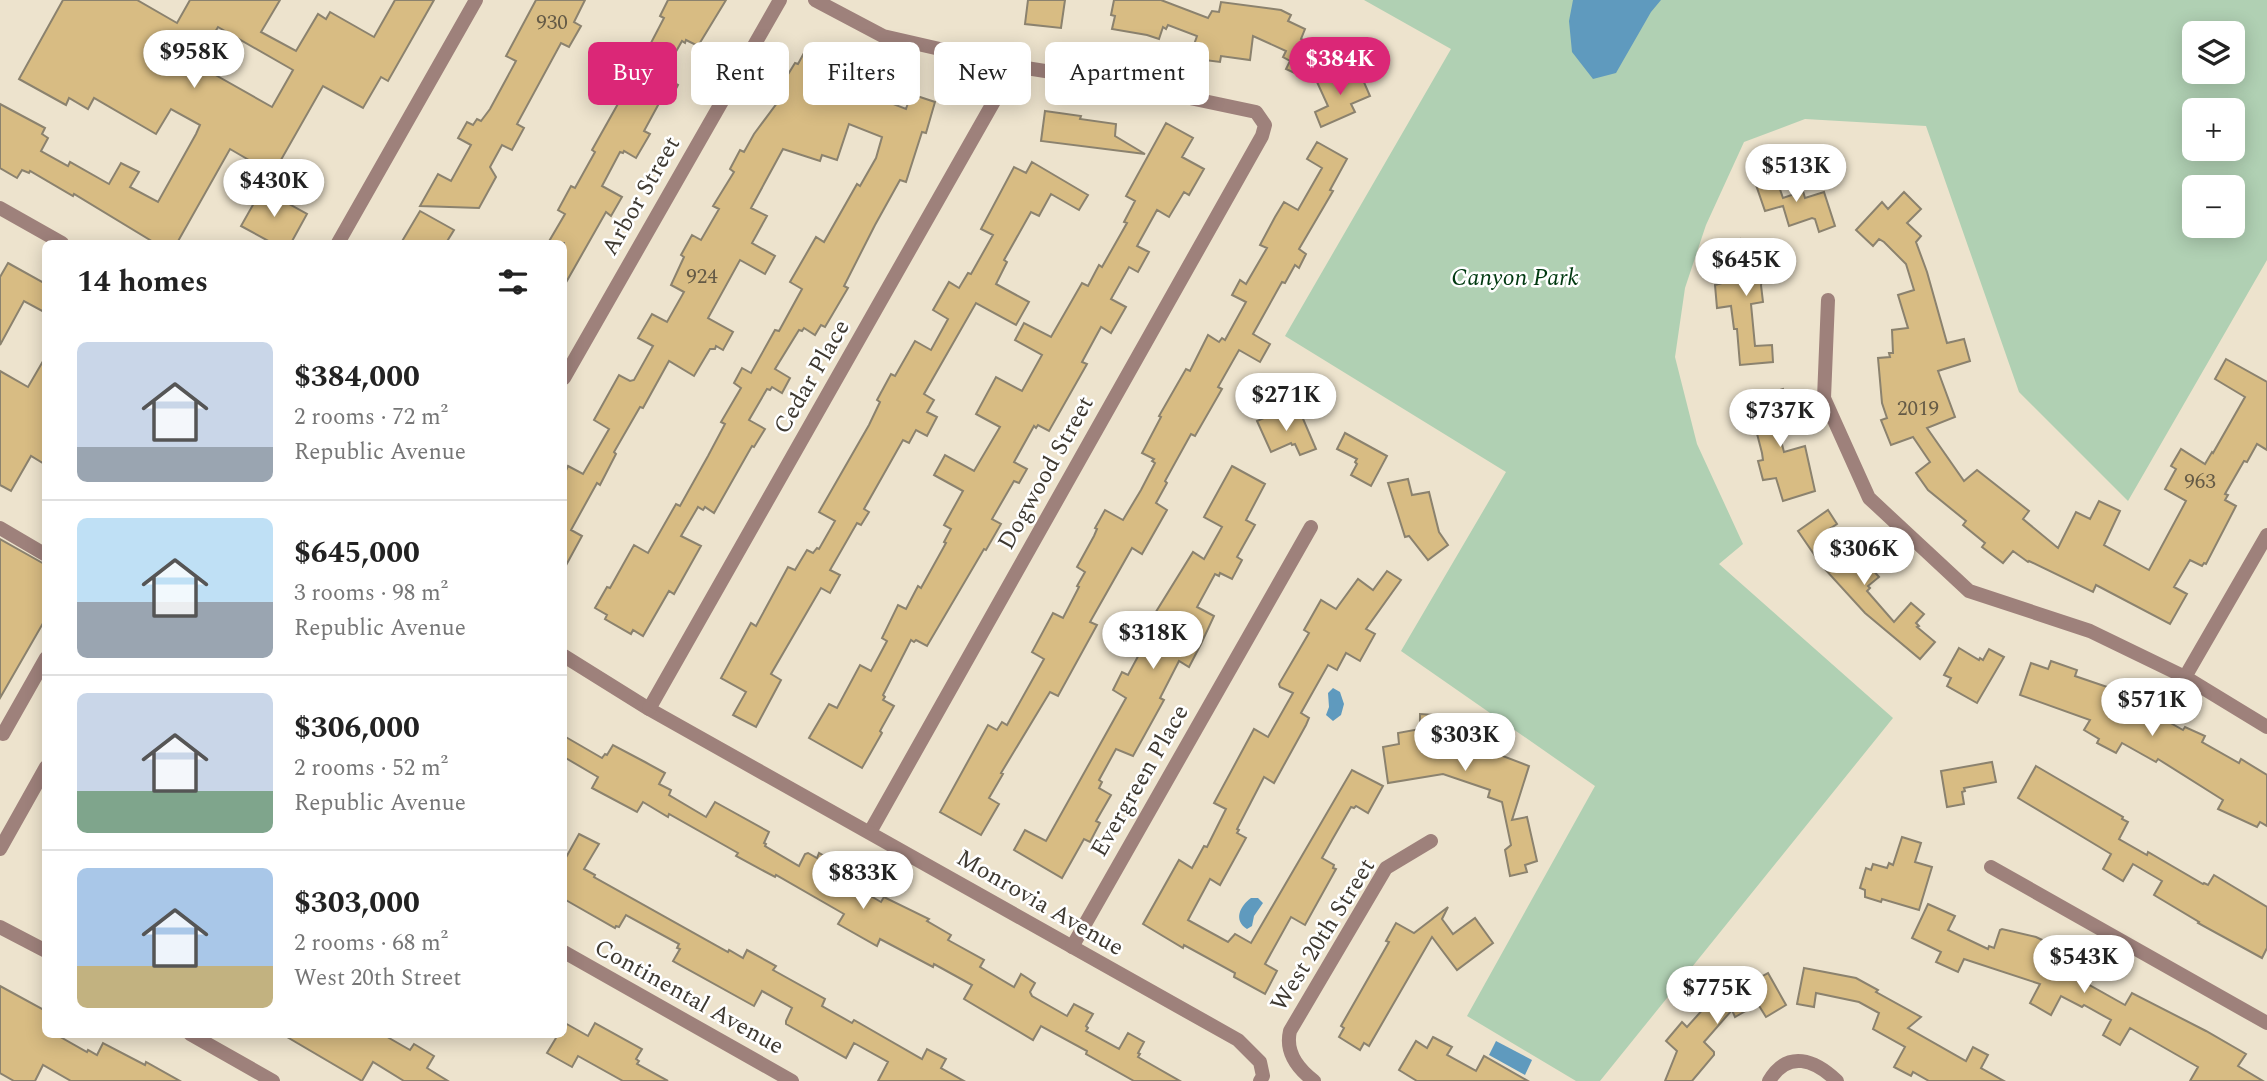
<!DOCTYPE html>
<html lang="en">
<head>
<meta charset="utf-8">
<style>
  body { margin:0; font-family:Spectral,serif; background:#f6f6f6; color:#222; height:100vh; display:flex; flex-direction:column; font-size:26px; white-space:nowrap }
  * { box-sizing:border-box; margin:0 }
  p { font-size:23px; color:#767676 }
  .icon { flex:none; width:38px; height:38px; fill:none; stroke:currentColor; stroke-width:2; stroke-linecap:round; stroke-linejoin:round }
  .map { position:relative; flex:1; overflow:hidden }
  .sheet { position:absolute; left:42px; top:240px; width:525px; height:798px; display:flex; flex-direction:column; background:#fff; border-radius:10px; box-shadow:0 4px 18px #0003 }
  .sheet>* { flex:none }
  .guide { position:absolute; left:588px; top:42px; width:665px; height:63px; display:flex; gap:14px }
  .controls { position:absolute; left:2182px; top:21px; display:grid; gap:14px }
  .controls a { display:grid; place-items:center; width:63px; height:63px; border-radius:10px; background:#fff; box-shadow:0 4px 18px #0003; font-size:35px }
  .price { position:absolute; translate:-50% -60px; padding:0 16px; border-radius:24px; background:#fff; color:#222; font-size:23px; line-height:46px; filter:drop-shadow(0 2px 4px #0008) }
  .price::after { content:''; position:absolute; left:50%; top:42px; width:21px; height:16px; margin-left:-10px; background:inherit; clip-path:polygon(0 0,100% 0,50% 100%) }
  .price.active { background:#db2777; color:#fff }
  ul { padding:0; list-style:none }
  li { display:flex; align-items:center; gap:21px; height:175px; padding:0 35px }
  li+li { border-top:2px solid #e0e0e0 }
  li span { display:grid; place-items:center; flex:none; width:196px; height:140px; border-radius:10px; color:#555 }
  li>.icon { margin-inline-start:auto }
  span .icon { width:84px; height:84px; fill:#fffc; stroke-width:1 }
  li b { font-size:30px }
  h2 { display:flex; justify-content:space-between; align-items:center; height:84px; padding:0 35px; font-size:30px }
  .chip { padding:0 24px; border-radius:10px; background:#fff; box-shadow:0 4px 18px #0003; font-size:24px; line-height:63px }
  .chip.active { background:#db2777; color:#fff }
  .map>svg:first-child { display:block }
  .green { fill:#b0d0b3; fill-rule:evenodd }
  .water { fill:#5f9abe }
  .building { fill:#d8bc83; stroke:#8b826e; stroke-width:2; fill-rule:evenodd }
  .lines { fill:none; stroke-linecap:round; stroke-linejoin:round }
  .minor { stroke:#9e817b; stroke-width:14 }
  .tertiary { stroke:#9e817b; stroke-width:14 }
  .labels { text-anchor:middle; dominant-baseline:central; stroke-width:5; stroke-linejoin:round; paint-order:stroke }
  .number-label { font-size:21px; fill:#645a46 }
  .street-label { font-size:24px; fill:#3e3931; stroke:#fff }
  .park-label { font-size:24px; font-style:italic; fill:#003910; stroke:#fff }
</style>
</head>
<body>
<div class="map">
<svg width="2267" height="1081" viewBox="0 0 2267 1081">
  <rect width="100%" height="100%" fill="#ede3cd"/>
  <path class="green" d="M1364,0H2267V260L2128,501L2019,392L1926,126L1805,119L1744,142L1706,225L1685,288L1675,357L1697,444L1743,544L1719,564L1893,718L1600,1081H1576L1467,1016L1595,786L1401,651L1506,472L1285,336L1451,49ZM2194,33H2233V72H2194ZM2194,110H2233V149H2194ZM2194,187H2233V226H2194Z"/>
  <g class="water">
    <path d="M1573,0H1661L1651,12L1616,73L1593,79L1572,52L1569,21Z"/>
    <path d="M1333,688L1340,692L1344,704L1341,715L1333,721L1326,715L1329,707L1328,693Z"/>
    <path d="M1251,898H1258L1263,903L1254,916L1252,926L1247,929C1233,920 1240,906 1251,898Z"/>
    <path d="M1496,1041L1532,1060L1525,1075L1489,1055Z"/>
  </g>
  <g class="building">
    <path d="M63,0H137L177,23L190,0H280L261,32L296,51L318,14L326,19L330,12L374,37L395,0H434L388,81L381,77L363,108L323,86L273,174L230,149L177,243H155L74,194L73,196L30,171L29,173L22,170L17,178L0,168V104L45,128L42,134L48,138L41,151L68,166L70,162L109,184L121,163L139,172L130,187L158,202L196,134L200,125L171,109L156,134L94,98L88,109L69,98L66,105L19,79ZM218,27L293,70L272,107L196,64Z"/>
    <path d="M536,0H585L574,22L581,26L569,47L561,43L517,124L524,128L512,150L502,145L490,167L496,177L479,208L420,206L438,174L451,181L471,145L458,138L467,122L473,125L477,119L481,121L490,109L516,61L506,56Z"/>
    <path d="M668,0H726L698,46L686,40L685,43L682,41L662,76L678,85L670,100L663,96L644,131L650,134L636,158L624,151L623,153L620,152L602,186L622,197L611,216L606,212L564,286V243H548L565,214L558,210L571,186L575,188L595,152L592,150L619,102L616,100L637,62L640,64L664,18L660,16Z"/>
    <path d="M1028,0H1065L1061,28L1025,24Z"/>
    <path d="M1114,0H1161L1208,18L1212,11L1219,12L1221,2L1281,10L1291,15L1288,21L1305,29L1301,39L1316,45L1303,77L1286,69L1290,61L1283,57L1286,51L1253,36L1250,60L1221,56L1220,62L1197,59L1190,56L1197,36L1168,25L1166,29L1163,27L1159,39L1147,35L1112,29L1115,16L1111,15Z"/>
    <path d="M804,53L837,73L877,90L875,97L906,109L911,94L935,102L926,133L922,132L906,182L900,180L875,225L844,286L848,288L825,327L821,325L815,335L804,328L802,331L799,330L775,369L790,378L782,393L772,387L770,390L767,389L749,420L765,429L754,447L752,446L714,513L705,507L703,510L698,507L681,536L701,546L674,594L669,591L643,636L633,630L631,634L605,619L607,615L595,608L607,587L610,588L634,545L648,553L676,504L680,506L708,456L725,424L721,422L741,388L734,383L742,368L751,373L775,330L779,331L802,289L790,282L816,237L824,242L857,184L860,186L876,158L882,137L849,124L837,160L822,155L820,161L783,149L751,208L767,216L752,243L775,256L765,274L740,260L708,318L733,332L723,350L716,346L715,349H710L694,376L669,361L643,408L640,407L614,452L616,454L600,485L597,483L571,530L582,536L564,569V475L568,466L583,474L609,429L594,420L619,375L630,381L634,380L653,346L638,338L652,314L667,322L684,292L671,285L684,257L681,255L692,235L701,240L719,209L713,206L734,172L730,169L740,150L744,152L754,134L777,103L776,102L779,96L776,94L795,63L798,64Z"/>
    <path d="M1337,73L1340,81L1360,73L1370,96L1351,104L1355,112L1321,127L1315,112L1328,106L1317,82Z"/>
    <path d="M1045,111L1081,116L1080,119L1116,124L1115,136L1145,154L1041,141Z"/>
    <path d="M1166,123L1193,138L1182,157L1204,169L1189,195L1184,192L1169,217L1157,210L1137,246L1149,252L1138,272L1129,267L1111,299L1126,307L1111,333L1101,327L1082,362L1087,364L1049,431L1038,425L1036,428L1034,426L1014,462L1027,469L1019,483L1014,481L992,519L1001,524L986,550L984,549L927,646L916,640L914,642L911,640L883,695L885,697L883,700L894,706L880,731L882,733L862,768L809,738L829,704L837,708L860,665L871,671L887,641L882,638L898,605L906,609L918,586L921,588L946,543L944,542L951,529L944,525L963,491L934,475L945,455L974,471L1000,427L976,414L996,377L1022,391L1042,355L1015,340L1024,323L1051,337L1082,283L1088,286L1099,265L1102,267L1127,223L1124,222L1135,201L1126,196Z"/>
    <path d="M1317,142L1347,159L1330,190L1333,191L1299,249L1306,254L1299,268L1295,265L1285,283L1282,282L1253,334L1270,344L1260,362L1239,350L1218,387L1222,389L1195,436L1191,434L1165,481L1167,483L1156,503L1167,510L1142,554L1132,548L1090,622L1097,625L1058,696L1050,692L1001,773L1003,774L989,798L999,804L981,835L940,812L988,725L997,730L1002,722L1007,725L1044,659L1032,652L1053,613L1063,618L1079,587L1077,586L1085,572L1077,567L1094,536L1097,529L1095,528L1105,510L1123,520L1141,490L1155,463L1152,461L1154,459L1142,453L1161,417L1159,416L1186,369L1190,371L1208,335L1219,342L1222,338L1225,340L1246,302L1232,295L1240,280L1246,284L1267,248L1260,245L1275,217L1284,202L1298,210L1322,168L1307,159Z"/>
    <path d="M1032,162L1088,195L1079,210L1051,194L1039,216L1031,212L1004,260L1007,262L996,284L1029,302L1016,325L976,303L924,394L934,400L927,412L937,417L927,436L916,430L909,443L903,440L864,509L869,512L861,525L857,523L830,570L840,575L830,593L821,588L771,674L781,680L756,727L733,715L746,692L721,678L751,623L756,626L788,567L795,570L807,550L813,553L817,548L819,549L835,521L819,512L869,425L880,402L877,400L891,374L895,376L915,341L931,350L948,319L933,310L949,282L959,288L968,273L971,274L993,235L981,229L1014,167L1026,173Z"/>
    <path d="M1775,175L1783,198L1803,191L1805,198L1824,192L1835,226L1819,232L1815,219L1812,218L1789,226L1783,206L1765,211L1755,182Z"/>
    <path d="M262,189L307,214L291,243H272L241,226Z"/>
    <path d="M1904,192L1921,209L1907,223L1921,236L1916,242L1927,272L1947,343L1964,339L1970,361L1938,371L1955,417L1927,428L1964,481L1977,470L2029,511L2023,519L2058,548L2076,512L2090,519L2099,501L2120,511L2104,545L2149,570L2186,501L2165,489L2176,469L2171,466L2181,449L2205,464L2212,452L2213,453L2245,397L2215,379L2226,359L2267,382V450L2257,444L2247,462L2244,461L2225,494L2228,495L2225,500L2236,506L2206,564L2204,563L2202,566L2190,560L2174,587L2187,594L2170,624L2096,585L2093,592L2029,561L2028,562L2013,551L2003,563L1982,547L1985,543L1963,525L1966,521L1928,490L1916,473L1930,462L1913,437L1891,445L1881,420L1887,418L1882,403L1878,358L1890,357L1889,353H1893L1892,330L1908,328L1898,295L1914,290L1906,264L1884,242L1879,239L1873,246L1856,230L1882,202L1888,209Z"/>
    <path d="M420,211L454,230L446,243H401Z"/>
    <path d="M1741,239L1774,250L1761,285L1763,302L1751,304L1755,346L1772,345L1773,362L1740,365L1737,329H1734L1731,306L1717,308L1715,285L1726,282Z"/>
    <path d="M8,263L46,284V313L24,301L0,345V277Z"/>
    <path d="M46,356V465L31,456L11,491L0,485V371L28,387Z"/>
    <path d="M1783,389L1787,405L1776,408L1778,412L1774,413L1784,452L1805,446L1815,491L1783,501L1776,478L1763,480L1758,461L1763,460L1762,453L1748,399Z"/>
    <path d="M1280,411L1283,419L1287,418V420L1301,414L1316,449L1300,455L1295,444L1292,445L1291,443L1271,452L1257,421Z"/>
    <path d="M1345,433L1387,456L1371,486L1351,475L1357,464L1355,462L1357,459L1337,449Z"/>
    <path d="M1232,466L1265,484L1246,520L1255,525L1237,557L1242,560L1232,579L1220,573L1219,576L1215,574L1197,607L1214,616L1201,644L1189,667L1179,661L1160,698L1164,700L1133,756L1116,749L1099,780L1102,782L1099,788L1111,795L1096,821L1100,823L1090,842L1084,839L1062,878L1014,850L1025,830L1046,841L1126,698L1113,690L1122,672L1128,675L1143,647L1145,648L1160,619L1154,615L1193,552L1204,559L1222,527L1204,517Z"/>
    <path d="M1408,479L1412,495L1429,492L1439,532L1448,545L1428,560L1409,536L1405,537L1388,483Z"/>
    <path d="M1828,510L1837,524L1828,530L1829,533L1827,535L1852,571L1864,560L1879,577L1868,586L1870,588L1867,591L1894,622L1911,603L1924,614L1916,623L1919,626L1917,627L1935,642L1920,659L1865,613L1822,566L1798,531Z"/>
    <path d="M0,539L46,565V618L0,698Z"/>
    <path d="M1387,571L1401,580L1366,629L1375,634L1360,661L1346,653L1337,670L1328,665L1301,713L1309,718L1306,725L1274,783L1264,777L1237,829L1239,830L1237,833L1246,838L1220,885L1210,879L1188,920L1228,942L1235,934L1251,943L1352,770L1383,786L1368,813L1356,806L1354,808L1351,807L1332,840L1322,858L1334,865L1333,868L1336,869L1305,925L1291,917L1265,964L1277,971L1265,994L1234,977L1235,973L1184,945L1183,948L1143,924L1179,860L1192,868L1204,846L1207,847L1226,809L1214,803L1254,729L1268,737L1293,693L1280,687L1279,684L1309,633L1304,630L1321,600L1336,609L1358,579L1373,590Z"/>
    <path d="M1959,648L1979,660L1980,658L1983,660L1989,649L2004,657L1977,703L1947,686L1951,678L1944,675Z"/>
    <path d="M2051,661L2077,670L2075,676L2113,689L2114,686L2132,696L2130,700L2183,730L2185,727L2205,736L2202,742L2239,763L2241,759L2267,775V826L2260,822L2257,827L2218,809L2223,800L2158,759L2156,762L2122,743L2116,753L2097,743L2099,739L2084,730L2090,720L2020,695L2031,663L2048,669Z"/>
    <path d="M1420,714L1464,717L1461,731L1496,742L1492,752L1529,766L1512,820L1527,817L1537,861L1525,865L1527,872L1510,876L1505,850L1511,845L1502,802L1488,797L1490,790L1443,774L1388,783L1383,747L1399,744L1398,733L1420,729Z"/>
    <path d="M564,736L602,758L605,754L607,755L613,745L645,762L665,773L659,784L671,790L669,795L706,817L715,802L769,832L764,843L766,844L765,846L799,866L805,854L808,853L817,858L819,853L840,865L837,869L849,875L845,881L881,902L884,897L929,919L927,921L951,935L948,940L984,960L980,967L1014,987L1021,974L1035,983L1030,992L1032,996L1067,1016L1074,1004L1093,1014L1086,1026L1088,1028L1086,1031L1119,1049L1128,1033L1144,1042L1138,1053L1140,1054L1138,1057L1180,1081H1134L1086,1054L1087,1051L1041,1026L1033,1040L964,999L972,985L934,964L933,967L880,939L877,946L838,924L844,914L776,875L775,877L736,856L738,853L669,814L668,817L643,802L637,812L592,788L598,777L564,757Z"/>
    <path d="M1992,762L1996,782L1964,788L1965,791L1962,792L1964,804L1947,807L1941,771Z"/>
    <path d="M2036,766L2123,817L2122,819L2128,822L2119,839L2147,855L2148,852L2203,884L2204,883L2208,885L2214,875L2267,907V948L2262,958L2198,923L2199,922L2154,895L2162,881L2133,864L2123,881L2103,869L2111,854L2018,798Z"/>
    <path d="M579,834L599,844L584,869L595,875L594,877L728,952L729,950L743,958L747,950L776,966L773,970L825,999L822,1006L852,1023L854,1020L922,1059L927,1049L946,1059L941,1068L964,1081H878L888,1062L854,1043L846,1058L786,1024V1021L792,1008L762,991L754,1006L673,961L680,949L677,948L679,944L626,915L619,927L616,926L615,928L564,899V861Z"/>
    <path d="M1902,837L1921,843L1915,862L1932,867L1919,910L1882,899L1881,902L1865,897V890L1860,888L1866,868L1871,870L1873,864L1887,868L1889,863L1893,865Z"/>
    <path d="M1928,904L1955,916L1948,930L1988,949L1989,946L1994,948L2000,930L2002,929L2036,937L2051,944L2049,948L2092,972L2086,983L2125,1005L2132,993L2206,1031L2246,1054L2238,1066L2263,1081H2190L2198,1067L2130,1028L2120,1045L2103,1035L2111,1020L2084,1005L2082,1007L2061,996L2051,1015L2030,1003L2040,984L1964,959L1958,972L1936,962L1941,952L1912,938Z"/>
    <path d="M1448,907L1442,919L1453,934L1475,918L1493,943L1457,970L1432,937L1369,1046L1364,1043L1360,1050L1339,1037L1344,1028L1341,1026L1389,942L1386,941L1396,923L1414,933Z"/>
    <path d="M1804,968L1856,978L1878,990L1876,992L1921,1017L1908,1028L1966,1061L1973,1047L1988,1055L1981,1068L2004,1081H1929L1913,1072L1911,1076L1894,1067L1905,1047L1873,1029L1879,1013L1859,1002L1816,993L1814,1007L1797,1004Z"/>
    <path d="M1768,973L1786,1005L1766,1017L1758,1004L1735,1017L1732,1010L1704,1042L1714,1052V1055L1692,1081H1665L1677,1051L1666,1041L1682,1022L1687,1027L1705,1007Z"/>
    <path d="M0,986L46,1011V1034H55L87,1052L88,1050L97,1055L103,1043L145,1065L146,1062L180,1081H71L43,1065L35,1081H14L0,1073Z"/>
    <path d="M565,1023L588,1036L595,1023L642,1049L636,1059L639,1061L637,1064L668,1081H623L578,1056L572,1067L547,1053L556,1038L559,1034H564Z"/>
    <path d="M282,1034H382L410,1050L414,1044L434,1056L427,1068L448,1081H404L373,1062L362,1081Z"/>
    <path d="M1433,1037L1452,1047L1447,1055L1476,1071L1484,1056L1528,1081H1417L1399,1070L1416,1041L1427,1048Z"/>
  </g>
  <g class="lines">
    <g class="minor">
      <path d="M815,0L883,36L1014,66L1114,82L1256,112L1265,125L1262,136L870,832"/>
      <path d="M1828,300L1824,398L1869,498L1969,591L2090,631L2185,677L2267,727"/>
      <path d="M564,378L780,0"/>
      <path d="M0,528L46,555"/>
      <path d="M564,656L649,709L1238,1040L1260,1062L1263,1076L1260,1081"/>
      <path d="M2185,677L2267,535"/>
      <path d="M649,709L1014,66"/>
      <path d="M0,732L3,734L46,658"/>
      <path d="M1991,867L2267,1023"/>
      <path d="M0,927L46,951"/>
      <path d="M1072,947L1311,527"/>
      <path d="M564,952L792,1081"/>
      <path d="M190,1034L273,1081"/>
      <path d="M1314,1081C1297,1068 1285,1052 1290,1031L1386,868L1431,841"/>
      <path d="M1769,1081C1788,1049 1815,1060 1837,1081"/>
    </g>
    <g class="tertiary">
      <path d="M0,208L62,243"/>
      <path d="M338,243L476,0"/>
      <path d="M0,849L46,767"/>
    </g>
  </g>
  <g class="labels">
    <g class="number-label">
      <text x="552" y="23">930</text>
      <text x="702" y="277">924</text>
      <text x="1918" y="409">2019</text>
      <text x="2200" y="482">963</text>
    </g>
    <g class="street-label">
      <text transform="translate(641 196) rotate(-60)">Arbor Street</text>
      <text transform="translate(812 377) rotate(-60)">Cedar Place</text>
      <text transform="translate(1046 473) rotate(-61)">Dogwood Street</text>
      <text transform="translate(1140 781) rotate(-60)">Evergreen Place</text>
      <text transform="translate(1040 903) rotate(30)">Monrovia Avenue</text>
      <text transform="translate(1323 935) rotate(-58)">West 20th Street</text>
      <text transform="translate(689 997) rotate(29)">Continental Avenue</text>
    </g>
    <g class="park-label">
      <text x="1515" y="278">Canyon Park</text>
    </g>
  </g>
</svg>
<div class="controls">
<a><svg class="icon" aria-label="layers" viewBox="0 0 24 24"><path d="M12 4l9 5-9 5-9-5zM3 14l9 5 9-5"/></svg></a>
<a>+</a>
<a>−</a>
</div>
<b class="price" style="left:194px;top:90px">$958K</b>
<b class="price active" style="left:1340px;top:97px">$384K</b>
<b class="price" style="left:1796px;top:204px">$513K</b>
<b class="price" style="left:274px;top:219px">$430K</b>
<b class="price" style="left:1746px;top:298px">$645K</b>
<b class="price" style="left:1286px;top:433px">$271K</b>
<b class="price" style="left:1780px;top:449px">$737K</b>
<b class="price" style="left:1864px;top:587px">$306K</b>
<b class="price" style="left:1153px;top:671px">$318K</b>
<b class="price" style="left:2152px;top:738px">$571K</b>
<b class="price" style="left:1465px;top:773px">$303K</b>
<b class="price" style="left:863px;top:911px">$833K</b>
<b class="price" style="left:2084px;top:995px">$543K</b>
<b class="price" style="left:1717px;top:1026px">$775K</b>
<div class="guide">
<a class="chip active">Buy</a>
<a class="chip">Rent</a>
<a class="chip">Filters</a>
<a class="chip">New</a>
<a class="chip">Apartment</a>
</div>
<section class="sheet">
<h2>14 homes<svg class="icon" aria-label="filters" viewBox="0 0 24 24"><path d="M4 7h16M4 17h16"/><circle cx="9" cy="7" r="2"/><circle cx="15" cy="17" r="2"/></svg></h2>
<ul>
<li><span style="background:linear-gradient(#c9d6e8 75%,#9aa5b1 0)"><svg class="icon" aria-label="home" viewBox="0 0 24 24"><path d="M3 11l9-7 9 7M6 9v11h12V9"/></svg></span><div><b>$384,000</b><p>2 rooms · 72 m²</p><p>Republic Avenue</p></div></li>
<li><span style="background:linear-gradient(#bfe0f5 60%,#9aa5b1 0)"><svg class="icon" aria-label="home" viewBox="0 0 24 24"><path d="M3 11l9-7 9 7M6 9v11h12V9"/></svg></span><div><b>$645,000</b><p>3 rooms · 98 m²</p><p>Republic Avenue</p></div></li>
<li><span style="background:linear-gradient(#c9d6e8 70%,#7fa58c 0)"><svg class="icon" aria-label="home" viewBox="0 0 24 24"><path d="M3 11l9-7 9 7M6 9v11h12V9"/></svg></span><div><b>$306,000</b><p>2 rooms · 52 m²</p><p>Republic Avenue</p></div></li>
<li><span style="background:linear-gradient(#a9c7e8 70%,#c2b280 0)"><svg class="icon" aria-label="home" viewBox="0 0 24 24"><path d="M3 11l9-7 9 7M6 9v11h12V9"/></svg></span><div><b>$303,000</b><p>2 rooms · 68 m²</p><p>West 20th Street</p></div></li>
</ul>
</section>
</div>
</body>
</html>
